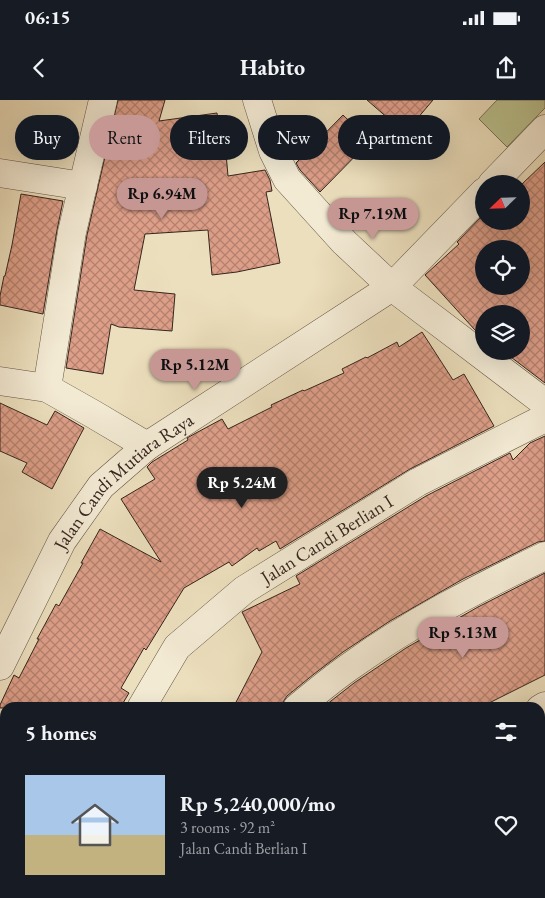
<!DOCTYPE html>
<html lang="en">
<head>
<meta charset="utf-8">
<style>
  body { margin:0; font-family:"EB Garamond",serif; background:#242831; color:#f1f3f6; height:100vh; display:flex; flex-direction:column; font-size:19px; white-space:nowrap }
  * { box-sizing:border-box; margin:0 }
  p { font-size:16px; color:#9ea1a6 }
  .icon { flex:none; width:28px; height:28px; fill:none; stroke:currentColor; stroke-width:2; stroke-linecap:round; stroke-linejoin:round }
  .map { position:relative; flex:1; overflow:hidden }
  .side { position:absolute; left:0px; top:602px; width:545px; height:196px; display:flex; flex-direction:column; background:#171b24; border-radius:15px 15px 0 0; box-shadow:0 5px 20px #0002 }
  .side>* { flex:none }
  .hud { position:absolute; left:15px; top:15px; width:515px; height:45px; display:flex; gap:10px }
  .needle { width:32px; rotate:247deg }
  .buttons { position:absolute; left:475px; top:75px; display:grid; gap:10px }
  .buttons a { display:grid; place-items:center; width:55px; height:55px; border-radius:50%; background:#171b24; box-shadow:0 5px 20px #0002; font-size:25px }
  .price { position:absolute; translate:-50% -42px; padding:0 11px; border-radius:18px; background:#c59692; color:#111; font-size:16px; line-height:32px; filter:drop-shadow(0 1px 2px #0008) }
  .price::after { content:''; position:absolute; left:50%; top:30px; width:15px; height:11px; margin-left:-8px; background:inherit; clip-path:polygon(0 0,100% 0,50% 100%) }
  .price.on { background:#222; color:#fff }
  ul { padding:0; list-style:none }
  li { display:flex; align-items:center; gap:15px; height:125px; padding:0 25px }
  li span { display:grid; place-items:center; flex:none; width:140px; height:100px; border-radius:0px; color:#555 }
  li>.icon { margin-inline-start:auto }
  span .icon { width:60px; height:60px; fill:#fffc; stroke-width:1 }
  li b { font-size:21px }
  h2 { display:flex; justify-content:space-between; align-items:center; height:60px; padding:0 25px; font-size:21px }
  .tag { padding:0 18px; border-radius:22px; background:#171b24; box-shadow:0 5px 20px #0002; font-size:18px; line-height:45px }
  .tag.on { background:#c59692; color:#111 }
  .status { display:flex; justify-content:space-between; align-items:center; height:35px; padding:0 25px; background:#171b24; direction:ltr }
  .status svg { height:14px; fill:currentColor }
  header { display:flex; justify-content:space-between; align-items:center; height:65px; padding:0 25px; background:#171b24; font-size:22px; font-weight:700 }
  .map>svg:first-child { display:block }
  .green { fill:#bac18f; stroke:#787356 }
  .building { fill:url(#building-cross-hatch); stroke:#35251e; fill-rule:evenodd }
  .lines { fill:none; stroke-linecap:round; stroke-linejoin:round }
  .minor-casing { stroke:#635446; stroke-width:29 }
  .minor { stroke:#f3ead4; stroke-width:28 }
  .labels { text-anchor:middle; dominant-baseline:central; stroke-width:4; stroke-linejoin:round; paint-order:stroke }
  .street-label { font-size:19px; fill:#35251e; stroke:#f3ead4 }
</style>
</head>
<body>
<div class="status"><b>06:15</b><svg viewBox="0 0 49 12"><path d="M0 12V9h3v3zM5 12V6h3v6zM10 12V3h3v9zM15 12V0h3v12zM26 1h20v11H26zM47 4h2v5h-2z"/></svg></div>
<header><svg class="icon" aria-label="back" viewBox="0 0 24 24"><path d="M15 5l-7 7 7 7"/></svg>Habito<svg class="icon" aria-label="share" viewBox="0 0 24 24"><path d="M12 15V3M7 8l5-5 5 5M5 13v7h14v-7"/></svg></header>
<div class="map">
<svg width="545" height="798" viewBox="0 0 545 798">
  <defs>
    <pattern id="building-cross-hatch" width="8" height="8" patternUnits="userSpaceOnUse" patternTransform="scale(1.25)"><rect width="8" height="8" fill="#de9f89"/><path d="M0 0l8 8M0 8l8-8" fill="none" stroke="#b5816f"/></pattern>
  </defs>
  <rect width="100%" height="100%" fill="#ecdfbd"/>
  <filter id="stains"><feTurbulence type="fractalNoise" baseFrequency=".004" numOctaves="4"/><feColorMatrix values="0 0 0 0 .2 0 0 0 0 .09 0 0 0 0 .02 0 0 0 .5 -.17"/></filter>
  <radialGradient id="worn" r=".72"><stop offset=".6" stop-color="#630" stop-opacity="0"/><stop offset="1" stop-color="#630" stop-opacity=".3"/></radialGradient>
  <g class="green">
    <path d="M497,0H545V8L507,47L479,19Z"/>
    <path d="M416,794H470L469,798H414Z"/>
    <path d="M473,794H528L526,798H471Z"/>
  </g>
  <g class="building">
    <path d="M118,0H165L159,21L217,13L221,43L225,42L228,76L265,70L270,80L272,91L266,92L280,163L237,172L212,175L208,130L145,134L134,190L175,194L172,231L119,227L111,224L103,274L66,268L87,135Z"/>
    <path d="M367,0H433L405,33Z"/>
    <path d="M343,15L370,41L320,92L300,70L296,63Z"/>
    <path d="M545,62V283L503,251H521V214H484V237L475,230L425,175L459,144L457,142L482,116L484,118V121H521V85ZM484,149H521V186H484Z"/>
    <path d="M21,94L63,101L57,130L43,214L0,205V196L4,176H5L12,145Z"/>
    <path d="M422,232L453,280L464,274L494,326L410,369L280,449L276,441L259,451L257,448L232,466L229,462L184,488L146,550L144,548L121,588L129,593L120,608H0V605L14,575L19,578L39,539H37L56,504L59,506L83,463H81L100,429L161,462L121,399L155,379L147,367L152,362L188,340L187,338L196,333L222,319L228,329L272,307L271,305L303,290L304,291L344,273L342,269L366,257L367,258L397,242L399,247Z"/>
    <path d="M0,303L47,325L55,311L84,328L52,389L22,372L27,363L0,351Z"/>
    <path d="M545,336V441L538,442L463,479L390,521L343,552L314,574L287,596L283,602L282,608H233L262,552L242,512L300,484L296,476L426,396L510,353L513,360L530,343Z"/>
    <path d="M545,473V575L479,608H322L354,583L406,548L478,507Z"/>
  </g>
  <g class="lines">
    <g class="minor-casing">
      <g id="minor">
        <path d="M257,0L273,51L287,79L344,142L392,187L545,303"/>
        <path d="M0,73L83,86"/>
        <path d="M492,84L545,29"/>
        <path d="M0,281L47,288L93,314L147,346"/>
        <path d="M47,288L72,132L103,0"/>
        <path id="s1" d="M0,566L62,441L101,386L147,346L392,187L484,92"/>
        <path id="s2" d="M141,608L177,547L244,490L418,382L545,318"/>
        <path d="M297,608C315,593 333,578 352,565C412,522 478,488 545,456"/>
        <path d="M540,609L545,606"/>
        <path d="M540,790L545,793"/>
        <path d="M260,794L269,798"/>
        <path d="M50,798L52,794"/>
        <path d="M411,798L413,794"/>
      </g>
    </g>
    <use href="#minor" class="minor"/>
  </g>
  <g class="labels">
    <g class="street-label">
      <text stroke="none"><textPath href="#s1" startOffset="226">Jalan Candi Mutiara Raya</textPath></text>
      <text stroke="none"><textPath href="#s2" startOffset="256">Jalan Candi Berlian I</textPath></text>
    </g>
  </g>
  <rect width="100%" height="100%" filter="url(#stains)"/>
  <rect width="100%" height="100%" fill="url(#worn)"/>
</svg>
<div class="buttons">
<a><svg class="needle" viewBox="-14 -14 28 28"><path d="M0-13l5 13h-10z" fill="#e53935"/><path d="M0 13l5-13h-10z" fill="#9ea1a6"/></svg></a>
<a><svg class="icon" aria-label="locate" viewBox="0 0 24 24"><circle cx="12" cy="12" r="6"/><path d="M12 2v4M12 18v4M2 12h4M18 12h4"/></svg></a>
<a><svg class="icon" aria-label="layers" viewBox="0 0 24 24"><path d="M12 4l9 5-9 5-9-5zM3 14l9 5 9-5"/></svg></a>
</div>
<b class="price" style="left:162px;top:120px">Rp 6.94M</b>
<b class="price" style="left:373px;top:140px">Rp 7.19M</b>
<b class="price" style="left:195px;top:291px">Rp 5.12M</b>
<b class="price on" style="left:242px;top:409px">Rp 5.24M</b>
<b class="price" style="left:463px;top:559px">Rp 5.13M</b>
<div class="hud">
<a class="tag">Buy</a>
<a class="tag on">Rent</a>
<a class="tag">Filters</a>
<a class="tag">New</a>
<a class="tag">Apartment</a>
</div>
<section class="side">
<h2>5 homes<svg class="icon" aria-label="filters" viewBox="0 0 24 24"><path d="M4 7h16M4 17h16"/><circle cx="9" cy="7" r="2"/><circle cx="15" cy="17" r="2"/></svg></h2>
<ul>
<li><span style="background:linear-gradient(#a9c7e8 60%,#c2b280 0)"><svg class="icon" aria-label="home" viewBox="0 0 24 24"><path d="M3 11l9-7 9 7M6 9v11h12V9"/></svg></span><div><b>Rp 5,240,000/mo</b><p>3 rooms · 92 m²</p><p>Jalan Candi Berlian I</p></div><svg class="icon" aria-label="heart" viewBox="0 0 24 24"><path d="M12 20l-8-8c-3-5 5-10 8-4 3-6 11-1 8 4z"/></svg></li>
</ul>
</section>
</div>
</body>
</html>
